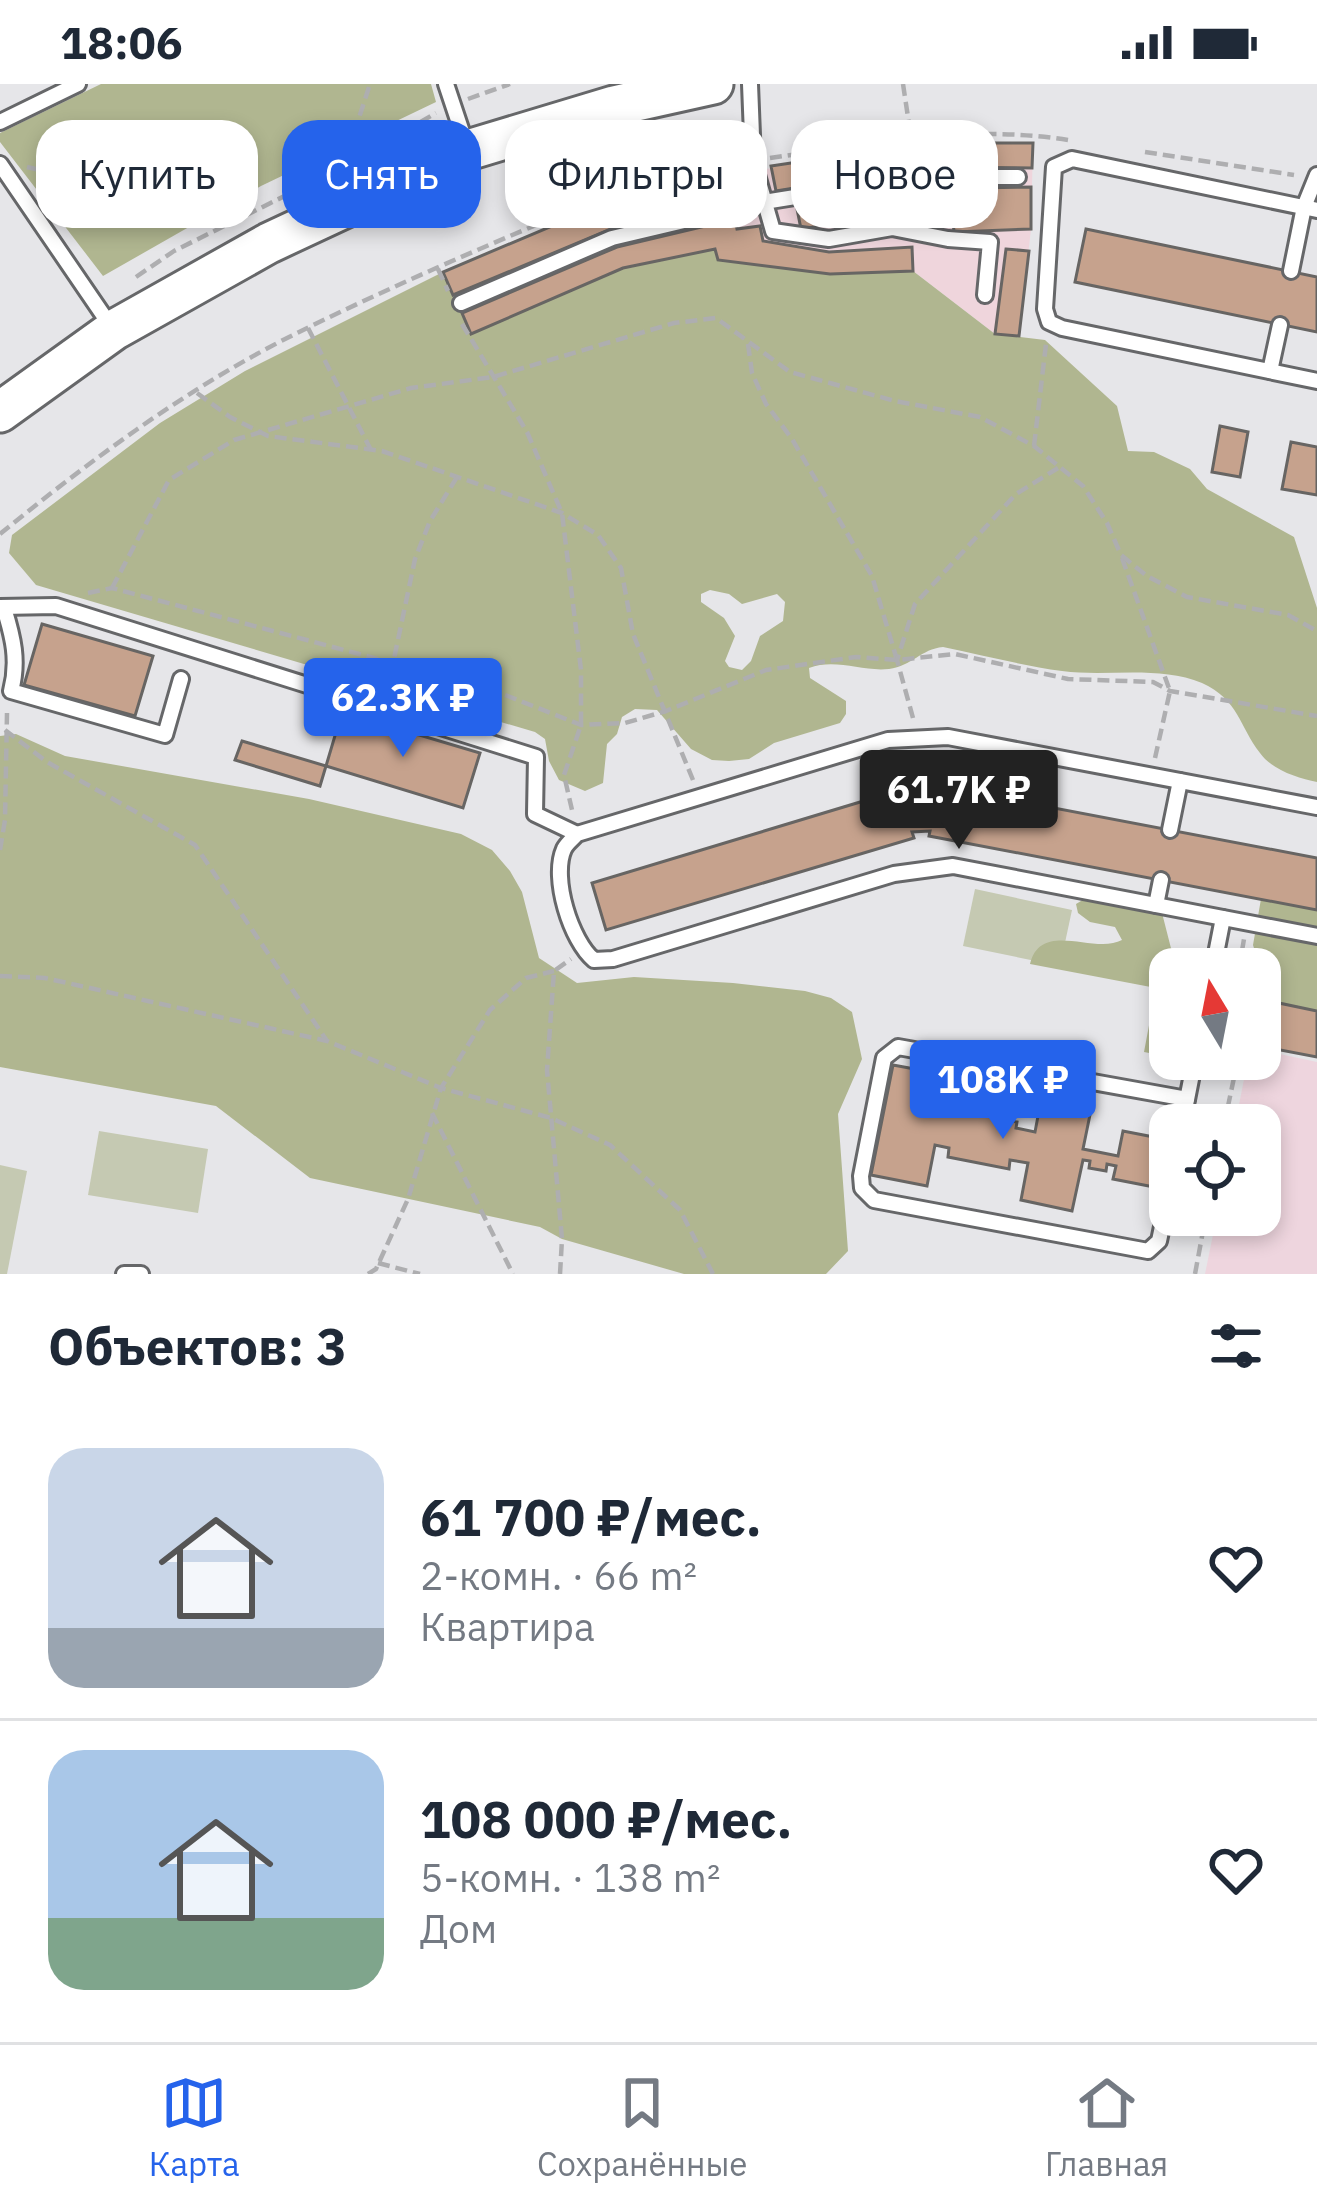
<!DOCTYPE html>
<html lang="ru">
<head>
<meta charset="utf-8">
<style>
  body { margin:0; font-family:"IBM Plex Sans",sans-serif; background:#f2f2f3; color:#1f2937; height:100vh; display:flex; flex-direction:column; font-size:45px; white-space:nowrap }
  * { box-sizing:border-box; margin:0 }
  p { font-size:39px; color:#747a83 }
  .icon { flex:none; width:66px; height:66px; fill:none; stroke:currentColor; stroke-width:2; stroke-linecap:round; stroke-linejoin:round }
  .map { position:relative; height:1190px; overflow:hidden }
  .sheet { display:flex; flex-direction:column; background:#fff; flex:1 }
  .sheet>* { flex:none }
  .guide { position:absolute; left:36px; top:36px; width:1245px; height:108px; display:flex; gap:24px }
  .needle { width:78px; rotate:350deg }
  .fabs { position:absolute; left:1149px; top:864px; display:grid; gap:24px }
  .fabs a { display:grid; place-items:center; width:132px; height:132px; border-radius:24px; background:#fff; box-shadow:0 6px 18px #0003; font-size:60px }
  .price { position:absolute; translate:-50% -102px; padding:0 27px; border-radius:12px; background:#2563eb; color:#fff; font-size:39px; line-height:78px; filter:drop-shadow(0 3px 6px #0008) }
  .price::after { content:''; position:absolute; left:50%; top:72px; width:36px; height:27px; margin-left:-18px; background:inherit; clip-path:polygon(0 0,100% 0,50% 100%) }
  .price.on { background:#222; color:#fff }
  ul { padding:0; list-style:none }
  li { display:flex; align-items:center; gap:36px; height:300px; padding:0 48px }
  li+li { border-top:3px solid #e0e1e3 }
  li span { display:grid; place-items:center; flex:none; width:336px; height:240px; border-radius:36px; color:#555 }
  li>.icon { margin-inline-start:auto }
  span .icon { width:144px; height:144px; fill:#fffc; stroke-width:1 }
  li b { font-size:51px }
  h2 { display:flex; justify-content:space-between; align-items:center; height:144px; padding:0 48px; font-size:51px }
  .pill { padding:0 42px; border-radius:36px; background:#fff; box-shadow:0 6px 18px #0003; font-size:42px; line-height:108px }
  .pill.on { background:#2563eb; color:#fff }
  .status { display:flex; justify-content:space-between; align-items:center; height:84px; padding:0 60px; background:#fff; direction:ltr }
  .status svg { height:33px; fill:currentColor }
  .tab-bar { display:flex; justify-content:space-around; align-items:center; height:168px; border-top:3px solid #e0e1e3; background:#fff; font-size:33px; color:#747a83 }
  .tab-bar a { display:grid; justify-items:center; gap:6px }
  .tab-bar .on { color:#2563eb }
  .map>svg:first-child { display:block }
  .industrial { fill:#efd5dc }
  .medical { fill:#eed5de }
  .green { fill:#c5c9b2 }
  .forest { fill:#b0b690; fill-rule:evenodd }
  .building { fill:#c6a28d; stroke:#676563; stroke-width:3 }
  .lines { fill:none; stroke-linecap:round; stroke-linejoin:round }
  .service-casing { stroke:#666769; stroke-width:20 }
  .secondary-casing { stroke:#666769; stroke-width:45 }
  .path { stroke:#aeaeb0; stroke-width:4.5; stroke-dasharray:12 6; stroke-linecap:butt }
  .service { stroke:#fff; stroke-width:14 }
  .secondary { stroke:#fff; stroke-width:39 }
</style>
</head>
<body>
<div class="status"><b>18:06</b><svg viewBox="0 0 49 12"><path d="M0 12V9h3v3zM5 12V6h3v6zM10 12V3h3v9zM15 12V0h3v12zM26 1h20v11H26zM47 4h2v5h-2z"/></svg></div>
<div class="map">
<svg width="1317" height="1190" viewBox="0 0 1317 1190">
  <rect width="100%" height="100%" fill="#e6e6e9"/>
  <path class="industrial" d="M1033,59L1031,145L1019,252L995,250L913,187L830,190L718,176L716,166L471,250L443,188L611,117L743,87Z"/>
  <path class="medical" d="M1260,966L1317,978V1190H1205L1217,1131H1260V1041H1235L1248,975H1260Z"/>
  <g class="green">
    <path d="M975,805L1072,826L1060,882L963,862Z"/>
    <path d="M99,1047L208,1065L198,1129L88,1111Z"/>
    <path d="M0,1081L27,1087L7,1190H0Z"/>
  </g>
  <g class="forest">
    <path d="M101,0H431L436,18L261,102L103,192L0,58V49Z"/>
    <path d="M715,165L718,176L830,190L913,187L995,250L1045,256L1117,322L1128,367L1154,368L1190,385L1207,405L1294,453L1317,524V698C1298,694 1272,686 1260,669C1239,642 1239,616 1202,599C1159,581 1107,593 1062,587C1023,582 983,571 943,563C921,565 912,582 889,585C862,588 836,574 809,584L810,594L846,617V630L840,639L774,659L749,675L729,677L712,676L691,665L657,626L635,625L622,633L617,650L607,660L603,699L585,707L559,696L549,677L545,655L535,648L36,501L9,469L12,451L160,339L245,287L443,188L471,250L623,184ZM710,506L729,510L742,520L777,510L785,518L783,537L760,552L751,577L742,586L729,583L725,577L735,552L724,534L701,518V510Z"/>
    <path d="M16,650L65,672L309,715L461,750L492,766L510,787L522,808L539,874L577,899L634,893L733,899L805,907L831,914L852,928L862,975L838,1030L848,1167L826,1190H684L562,1155L540,1143L310,1094L216,1022L0,983V652Z"/>
    <path d="M1086,814L1162,829L1174,876L1161,932L1170,935V973L1144,968L1156,904L1030,880C1041,835 1094,871 1122,856L1115,843L1090,838L1078,829L1076,820Z"/>
    <path d="M1261,815L1317,826V927L1260,915L1262,890L1253,861Z"/>
  </g>
  <g class="building">
    <path d="M924,59H1033L1032,84L925,83L776,107L771,82Z"/>
    <path d="M743,87L748,112L611,145L453,211L443,188L611,117Z"/>
    <path d="M1031,103V145L954,148L952,125L913,127L801,145L797,125L910,105Z"/>
    <path d="M735,135L737,145L760,142L763,157L829,168L912,163L913,187L830,190L718,176L715,165L623,184L471,250L462,229L617,163Z"/>
    <path d="M1086,145L1317,193V248L1075,198Z"/>
    <path d="M1006,165L1029,167L1019,252L995,250Z"/>
    <path d="M1220,342L1248,348L1240,393L1212,388Z"/>
    <path d="M1291,358L1317,363V411L1282,405Z"/>
    <path d="M42,540L153,572L135,632L24,601Z"/>
    <path d="M342,628L480,669L463,724L326,682Z"/>
    <path d="M242,657L326,682L320,702L235,676Z"/>
    <path d="M938,702L1317,774V826L929,752L930,747L912,748L914,754L606,846L592,799L900,706L904,722L935,716Z"/>
    <path d="M1260,915L1317,927V973L1260,962Z"/>
    <path d="M893,981L947,991L939,1029L955,1032L956,1026L1017,1038L1016,1044L1035,1048L1042,1011L1092,1021L1083,1065L1118,1072L1123,1047L1169,1056L1159,1104L1113,1095L1116,1082L1107,1080L1106,1087L1089,1084L1090,1077L1083,1076L1072,1127L1021,1116L1028,1079L1010,1076L1009,1085L948,1073L949,1064L935,1061L927,1102L871,1091Z"/>
    <path d="M1260,1086L1273,1089L1265,1130L1260,1129Z"/>
  </g>
  <g class="lines">
    <g class="service-casing">
      <g id="service">
        <path d="M446,0L467,63"/>
        <path d="M750,0L753,77L773,147L829,155L892,144L948,155L990,158L985,211"/>
        <path d="M0,38L78,0"/>
        <path d="M0,80L112,244"/>
        <path d="M1317,126L1072,75L1054,83L1045,225L1049,238L1062,244L1317,297"/>
        <path d="M1291,187L1304,123L1317,91"/>
        <path d="M461,219L612,154L764,118L920,93H1018"/>
        <path d="M1270,287L1280,241"/>
        <path d="M0,523L56,522L536,673L535,730L577,750"/>
        <path d="M4,524C13,553 19,577 11,607L165,651L181,595"/>
        <path d="M1317,723L948,653L888,656L577,750C573,755 567,759 564,765C551,794 571,857 594,876L613,875L894,790L953,782L1317,852"/>
        <path d="M1170,746L1180,697"/>
        <path d="M1156,821L1161,796"/>
        <path d="M1213,885L1223,834"/>
        <path d="M1182,1041L1195,975"/>
        <path d="M1170,1104L1159,1157L1148,1167L874,1116L862,1104L861,1092L884,974L898,963L1187,1015"/>
        <path d="M124,1190H141"/>
      </g>
    </g>
    <g class="secondary-casing">
      <path id="secondary" d="M0,328L114,246L269,159L468,66L614,22L713,0"/>
    </g>
    <g class="path">
      <path d="M903,0L911,53"/>
      <path d="M468,15L510,0"/>
      <path d="M622,53L628,74L652,68L627,104"/>
      <path d="M1145,68L1294,91"/>
      <path d="M770,74C868,60 969,40 1068,56"/>
      <path d="M27,83L238,133"/>
      <path d="M343,83L370,0"/>
      <path d="M438,185L448,207"/>
      <path d="M136,193L174,167L343,83L436,29"/>
      <path d="M462,240L527,348L562,429L581,586V641L564,691L572,726"/>
      <path d="M308,244L371,366"/>
      <path d="M748,260L752,289L766,320L792,355L872,492L897,576"/>
      <path d="M197,309L230,333L268,352L382,367L562,429L598,451L621,484L633,550L693,696"/>
      <path d="M1034,362L1046,260"/>
      <path d="M0,450C92,375 190,302 297,249C396,200 499,156 601,114L627,104L735,81"/>
      <path d="M1122,474L1170,607L1155,674"/>
      <path d="M112,504L169,396L234,356L411,304L493,293L674,239L716,234L790,288L895,317L980,333L1034,362L1083,402L1107,439L1121,471L1147,492L1187,513L1288,531L1317,547"/>
      <path d="M88,509L112,504L490,605L581,641L625,639L666,627L766,586L856,573L897,576L955,570L1068,595L1153,598L1170,607L1317,632"/>
      <path d="M387,608L415,475L430,437L457,393"/>
      <path d="M913,634L897,576L915,520L1016,410L1058,384"/>
      <path d="M5,646L47,678L195,761L327,957"/>
      <path d="M0,766L5,736L7,629"/>
      <path d="M1239,885L1244,855"/>
      <path d="M0,892L45,894L327,957L441,1004L551,1034L610,1061L680,1126L713,1190"/>
      <path d="M432,1029L513,1190"/>
      <path d="M1224,1041L1235,989L1227,975"/>
      <path d="M378,1179L420,1190"/>
      <path d="M368,1190L376,1185L408,1115L441,1004L490,926L526,894L554,887"/>
      <path d="M560,1190L562,1155L547,986L554,887L571,875"/>
      <path d="M1195,1190L1206,1131"/>
    </g>
    <use href="#service" class="service"/>
    <use href="#secondary" class="secondary"/>
  </g>
</svg>
<div class="fabs">
<a><svg class="needle" viewBox="-14 -14 28 28"><path d="M0-13l5 13h-10z" fill="#e53935"/><path d="M0 13l5-13h-10z" fill="#747a83"/></svg></a>
<a><svg class="icon" aria-label="locate" viewBox="0 0 24 24"><circle cx="12" cy="12" r="6"/><path d="M12 2v4M12 18v4M2 12h4M18 12h4"/></svg></a>
</div>
<b class="price" style="left:403px;top:676px">62.3K ₽</b>
<b class="price on" style="left:959px;top:768px">61.7K ₽</b>
<b class="price" style="left:1003px;top:1058px">108K ₽</b>
<div class="guide">
<a class="pill">Купить</a>
<a class="pill on">Снять</a>
<a class="pill">Фильтры</a>
<a class="pill">Новое</a>
</div>
</div>
<section class="sheet">
<h2>Объектов: 3<svg class="icon" aria-label="filters" viewBox="0 0 24 24"><path d="M4 7h16M4 17h16"/><circle cx="9" cy="7" r="2"/><circle cx="15" cy="17" r="2"/></svg></h2>
<ul>
<li><span style="background:linear-gradient(#c9d6e8 75%,#9aa5b1 0)"><svg class="icon" aria-label="home" viewBox="0 0 24 24"><path d="M3 11l9-7 9 7M6 9v11h12V9"/></svg></span><div><b>61 700 ₽/мес.</b><p>2-комн. · 66 m²</p><p>Квартира</p></div><svg class="icon" aria-label="heart" viewBox="0 0 24 24"><path d="M12 20l-8-8c-3-5 5-10 8-4 3-6 11-1 8 4z"/></svg></li>
<li><span style="background:linear-gradient(#a9c7e8 70%,#7fa58c 0)"><svg class="icon" aria-label="home" viewBox="0 0 24 24"><path d="M3 11l9-7 9 7M6 9v11h12V9"/></svg></span><div><b>108 000 ₽/мес.</b><p>5-комн. · 138 m²</p><p>Дом</p></div><svg class="icon" aria-label="heart" viewBox="0 0 24 24"><path d="M12 20l-8-8c-3-5 5-10 8-4 3-6 11-1 8 4z"/></svg></li>
</ul>
</section>
<nav class="tab-bar">
<a class="on"><svg class="icon" aria-label="map" viewBox="0 0 24 24"><path d="M3 6l6-2 6 2 6-2v14l-6 2-6-2-6 2zM9 4v14M15 6v14"/></svg>Карта</a>
<a><svg class="icon" aria-label="saved" viewBox="0 0 24 24"><path d="M7 4h10v16l-5-4-5 4z"/></svg>Сохранённые</a>
<a><svg class="icon" aria-label="home" viewBox="0 0 24 24"><path d="M3 11l9-7 9 7M6 9v11h12V9"/></svg>Главная</a>
</nav>
</body>
</html>
